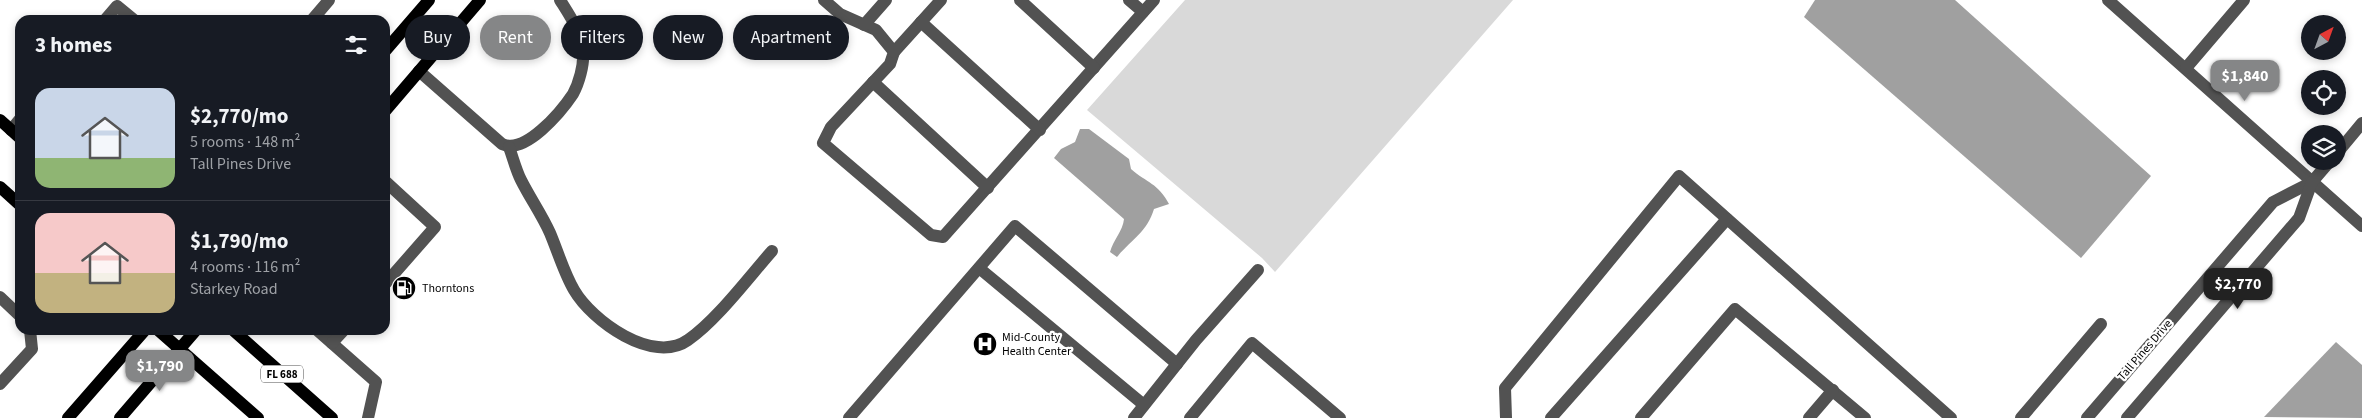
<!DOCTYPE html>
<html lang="en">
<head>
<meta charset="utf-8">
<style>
  body { margin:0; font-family:"Source Sans 3",sans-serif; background:#242831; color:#f1f3f6; height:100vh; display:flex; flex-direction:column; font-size:19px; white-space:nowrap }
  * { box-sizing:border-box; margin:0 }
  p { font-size:16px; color:#9ea1a6 }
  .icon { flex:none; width:28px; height:28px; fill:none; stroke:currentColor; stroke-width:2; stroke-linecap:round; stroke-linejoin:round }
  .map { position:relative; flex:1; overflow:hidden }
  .side { position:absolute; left:15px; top:15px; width:375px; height:320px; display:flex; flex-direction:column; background:#171b24; border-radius:15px; box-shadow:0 2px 8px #0003 }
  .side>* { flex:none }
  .top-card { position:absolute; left:405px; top:15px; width:475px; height:45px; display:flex; gap:10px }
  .needle { width:32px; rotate:41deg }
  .tools { position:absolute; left:2301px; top:15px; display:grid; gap:10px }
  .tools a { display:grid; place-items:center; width:45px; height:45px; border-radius:50%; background:#171b24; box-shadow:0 2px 8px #0003; font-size:25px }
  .price { position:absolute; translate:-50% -42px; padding:0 11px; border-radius:10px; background:#858687; color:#fff; font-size:16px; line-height:32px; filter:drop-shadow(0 1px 2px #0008) }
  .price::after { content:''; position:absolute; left:50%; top:30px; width:15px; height:11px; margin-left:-8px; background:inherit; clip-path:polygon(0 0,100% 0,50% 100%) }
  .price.active { background:#222; color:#fff }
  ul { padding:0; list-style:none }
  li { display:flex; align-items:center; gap:15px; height:125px; padding:0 20px }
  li+li { border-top:1px solid #363941 }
  li span { display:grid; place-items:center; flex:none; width:140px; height:100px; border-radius:15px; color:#555 }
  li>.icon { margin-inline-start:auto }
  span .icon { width:60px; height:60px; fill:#fffc; stroke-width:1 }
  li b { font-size:21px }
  h2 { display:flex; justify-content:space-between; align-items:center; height:60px; padding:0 20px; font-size:21px }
  .pill { padding:0 18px; border-radius:22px; background:#171b24; box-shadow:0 2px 8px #0003; font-size:18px; line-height:45px }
  .pill.active { background:#858687; color:#fff }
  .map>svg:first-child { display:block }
  .green { fill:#d9d9d9 }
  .water { fill:#a0a0a0 }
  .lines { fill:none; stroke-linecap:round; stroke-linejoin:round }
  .minor { stroke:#525252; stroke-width:12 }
  .major { stroke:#000; stroke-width:12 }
  .labels { text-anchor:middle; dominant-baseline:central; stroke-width:4.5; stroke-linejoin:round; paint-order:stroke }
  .shield { fill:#fff; stroke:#4c4c4c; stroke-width:1 }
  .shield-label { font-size:11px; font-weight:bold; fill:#000 }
  .poi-label { font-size:12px; fill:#000; stroke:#fff; text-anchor:start }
  .street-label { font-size:12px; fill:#000; stroke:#fff }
</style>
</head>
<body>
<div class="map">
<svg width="2362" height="418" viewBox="0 0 2362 418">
  <rect width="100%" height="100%" fill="#fff"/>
  <path class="green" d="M1185,0H1513L1275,272L1262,258L1087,110Z"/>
  <g class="water">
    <path d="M1815,0H1955L2151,176L2081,258L1804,17Z"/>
    <path d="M1080,129H1089L1129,159L1131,169C1147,183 1158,183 1169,204L1154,209C1147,232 1132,239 1117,257L1110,252C1113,240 1123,231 1124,219L1054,158L1061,149L1075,142Z"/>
    <path d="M2336,342L2362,365V418L2264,417Z"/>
  </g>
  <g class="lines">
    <g class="minor">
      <path d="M824,0L840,14L876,30L894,52L890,64L831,127L823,143L931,235L943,237L1154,0"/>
      <path d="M1020,0L1094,68"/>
      <path d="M1129,0L1143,12"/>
      <path d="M2108,0L2362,226"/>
      <path d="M105,20L117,6L134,20"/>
      <path d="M312,20L329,0"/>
      <path d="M921,22L1040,130"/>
      <path d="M864,25L886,0"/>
      <path d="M894,52L941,0"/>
      <path d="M2186,68L2244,0"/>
      <path d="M419,71L502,144C525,155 561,112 573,94C579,83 584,65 583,53C582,33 570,16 560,0"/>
      <path d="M873,82L988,188"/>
      <path d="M11,130L20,119"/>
      <path d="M509,147C513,158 516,170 521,180C530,198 542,215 550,233C558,252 564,273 574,290C592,321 653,365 688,340C716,321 749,277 772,251"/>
      <path d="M2338,152L2362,123"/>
      <path d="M979,268L1144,405"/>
      <path d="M385,284L435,227L386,182"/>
      <path d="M0,297L20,316"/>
      <path d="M317,330L376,382L368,418"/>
      <path d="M332,343L344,330"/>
      <path d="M0,384L32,349L30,330"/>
      <path d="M849,418L1015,226L1177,364"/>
      <path d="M1134,418L1196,340L1258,270"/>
      <path d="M1190,418L1252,343L1340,418"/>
      <path d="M1506,418L1505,388L1679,176L1951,418"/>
      <path d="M1551,418L1727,219"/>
      <path d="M1641,418L1735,309L1865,418"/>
      <path d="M1809,418L1833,390"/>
      <path d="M2021,418L2101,324"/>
      <path d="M2087,418L2273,202L2312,182"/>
      <path d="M2127,418L2299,218L2312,182L2330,161"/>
    </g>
    <g class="major">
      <path d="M385,51L429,0"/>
      <path d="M385,111L480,0"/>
      <path d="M0,120L20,138"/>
      <path d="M0,187L20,205"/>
      <path d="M158,330L258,418"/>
      <path d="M233,330L332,418"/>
      <path d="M68,418L145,330"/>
      <path d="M120,418L196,330"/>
    </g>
  </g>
  <defs>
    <g id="fuel-disc" transform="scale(1.25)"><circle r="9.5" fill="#000" stroke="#fff"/><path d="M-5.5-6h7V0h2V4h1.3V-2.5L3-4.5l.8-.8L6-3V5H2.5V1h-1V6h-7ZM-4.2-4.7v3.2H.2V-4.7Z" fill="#fff"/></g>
    <g id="hospital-disc" transform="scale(1.25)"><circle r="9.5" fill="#000" stroke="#fff"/><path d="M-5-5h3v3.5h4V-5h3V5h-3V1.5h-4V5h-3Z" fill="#fff"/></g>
  </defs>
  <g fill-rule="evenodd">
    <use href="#fuel-disc" x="404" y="288"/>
    <use href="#hospital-disc" x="985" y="344"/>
  </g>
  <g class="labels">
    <rect class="shield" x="261" y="365.5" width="42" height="17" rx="4"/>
    <g class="shield-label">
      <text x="282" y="374">FL 688</text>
    </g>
    <g class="poi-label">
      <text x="422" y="288">Thorntons</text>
      <text x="1002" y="337">Mid-County<tspan x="1002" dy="14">Health Center</tspan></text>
    </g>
    <g class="street-label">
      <text transform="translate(2145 350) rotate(-49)">Tall Pines Drive</text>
    </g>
  </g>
</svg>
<div class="tools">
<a><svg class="needle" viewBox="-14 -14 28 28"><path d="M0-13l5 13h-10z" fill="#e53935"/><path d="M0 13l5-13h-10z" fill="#9ea1a6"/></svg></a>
<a><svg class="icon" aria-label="locate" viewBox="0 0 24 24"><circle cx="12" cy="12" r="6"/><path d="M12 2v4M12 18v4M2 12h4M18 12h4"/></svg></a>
<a><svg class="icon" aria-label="layers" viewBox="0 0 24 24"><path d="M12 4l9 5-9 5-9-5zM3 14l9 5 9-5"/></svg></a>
</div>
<b class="price" style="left:2245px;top:102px">$1,840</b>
<b class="price active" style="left:2238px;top:310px">$2,770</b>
<b class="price" style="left:160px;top:392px">$1,790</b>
<div class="top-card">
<a class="pill">Buy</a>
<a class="pill active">Rent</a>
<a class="pill">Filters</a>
<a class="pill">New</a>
<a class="pill">Apartment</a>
</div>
<section class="side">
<h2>3 homes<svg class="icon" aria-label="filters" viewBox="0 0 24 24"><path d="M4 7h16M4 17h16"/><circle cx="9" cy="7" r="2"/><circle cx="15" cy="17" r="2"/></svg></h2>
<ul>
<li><span style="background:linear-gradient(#c9d6e8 70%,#8fb573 0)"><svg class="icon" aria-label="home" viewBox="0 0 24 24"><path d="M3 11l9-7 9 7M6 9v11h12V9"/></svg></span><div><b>$2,770/mo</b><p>5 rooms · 148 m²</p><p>Tall Pines Drive</p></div></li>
<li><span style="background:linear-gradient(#f6c9c9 60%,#c2b280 0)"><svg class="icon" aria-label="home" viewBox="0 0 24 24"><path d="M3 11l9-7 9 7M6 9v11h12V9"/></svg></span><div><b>$1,790/mo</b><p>4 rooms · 116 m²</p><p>Starkey Road</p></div></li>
</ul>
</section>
</div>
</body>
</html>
